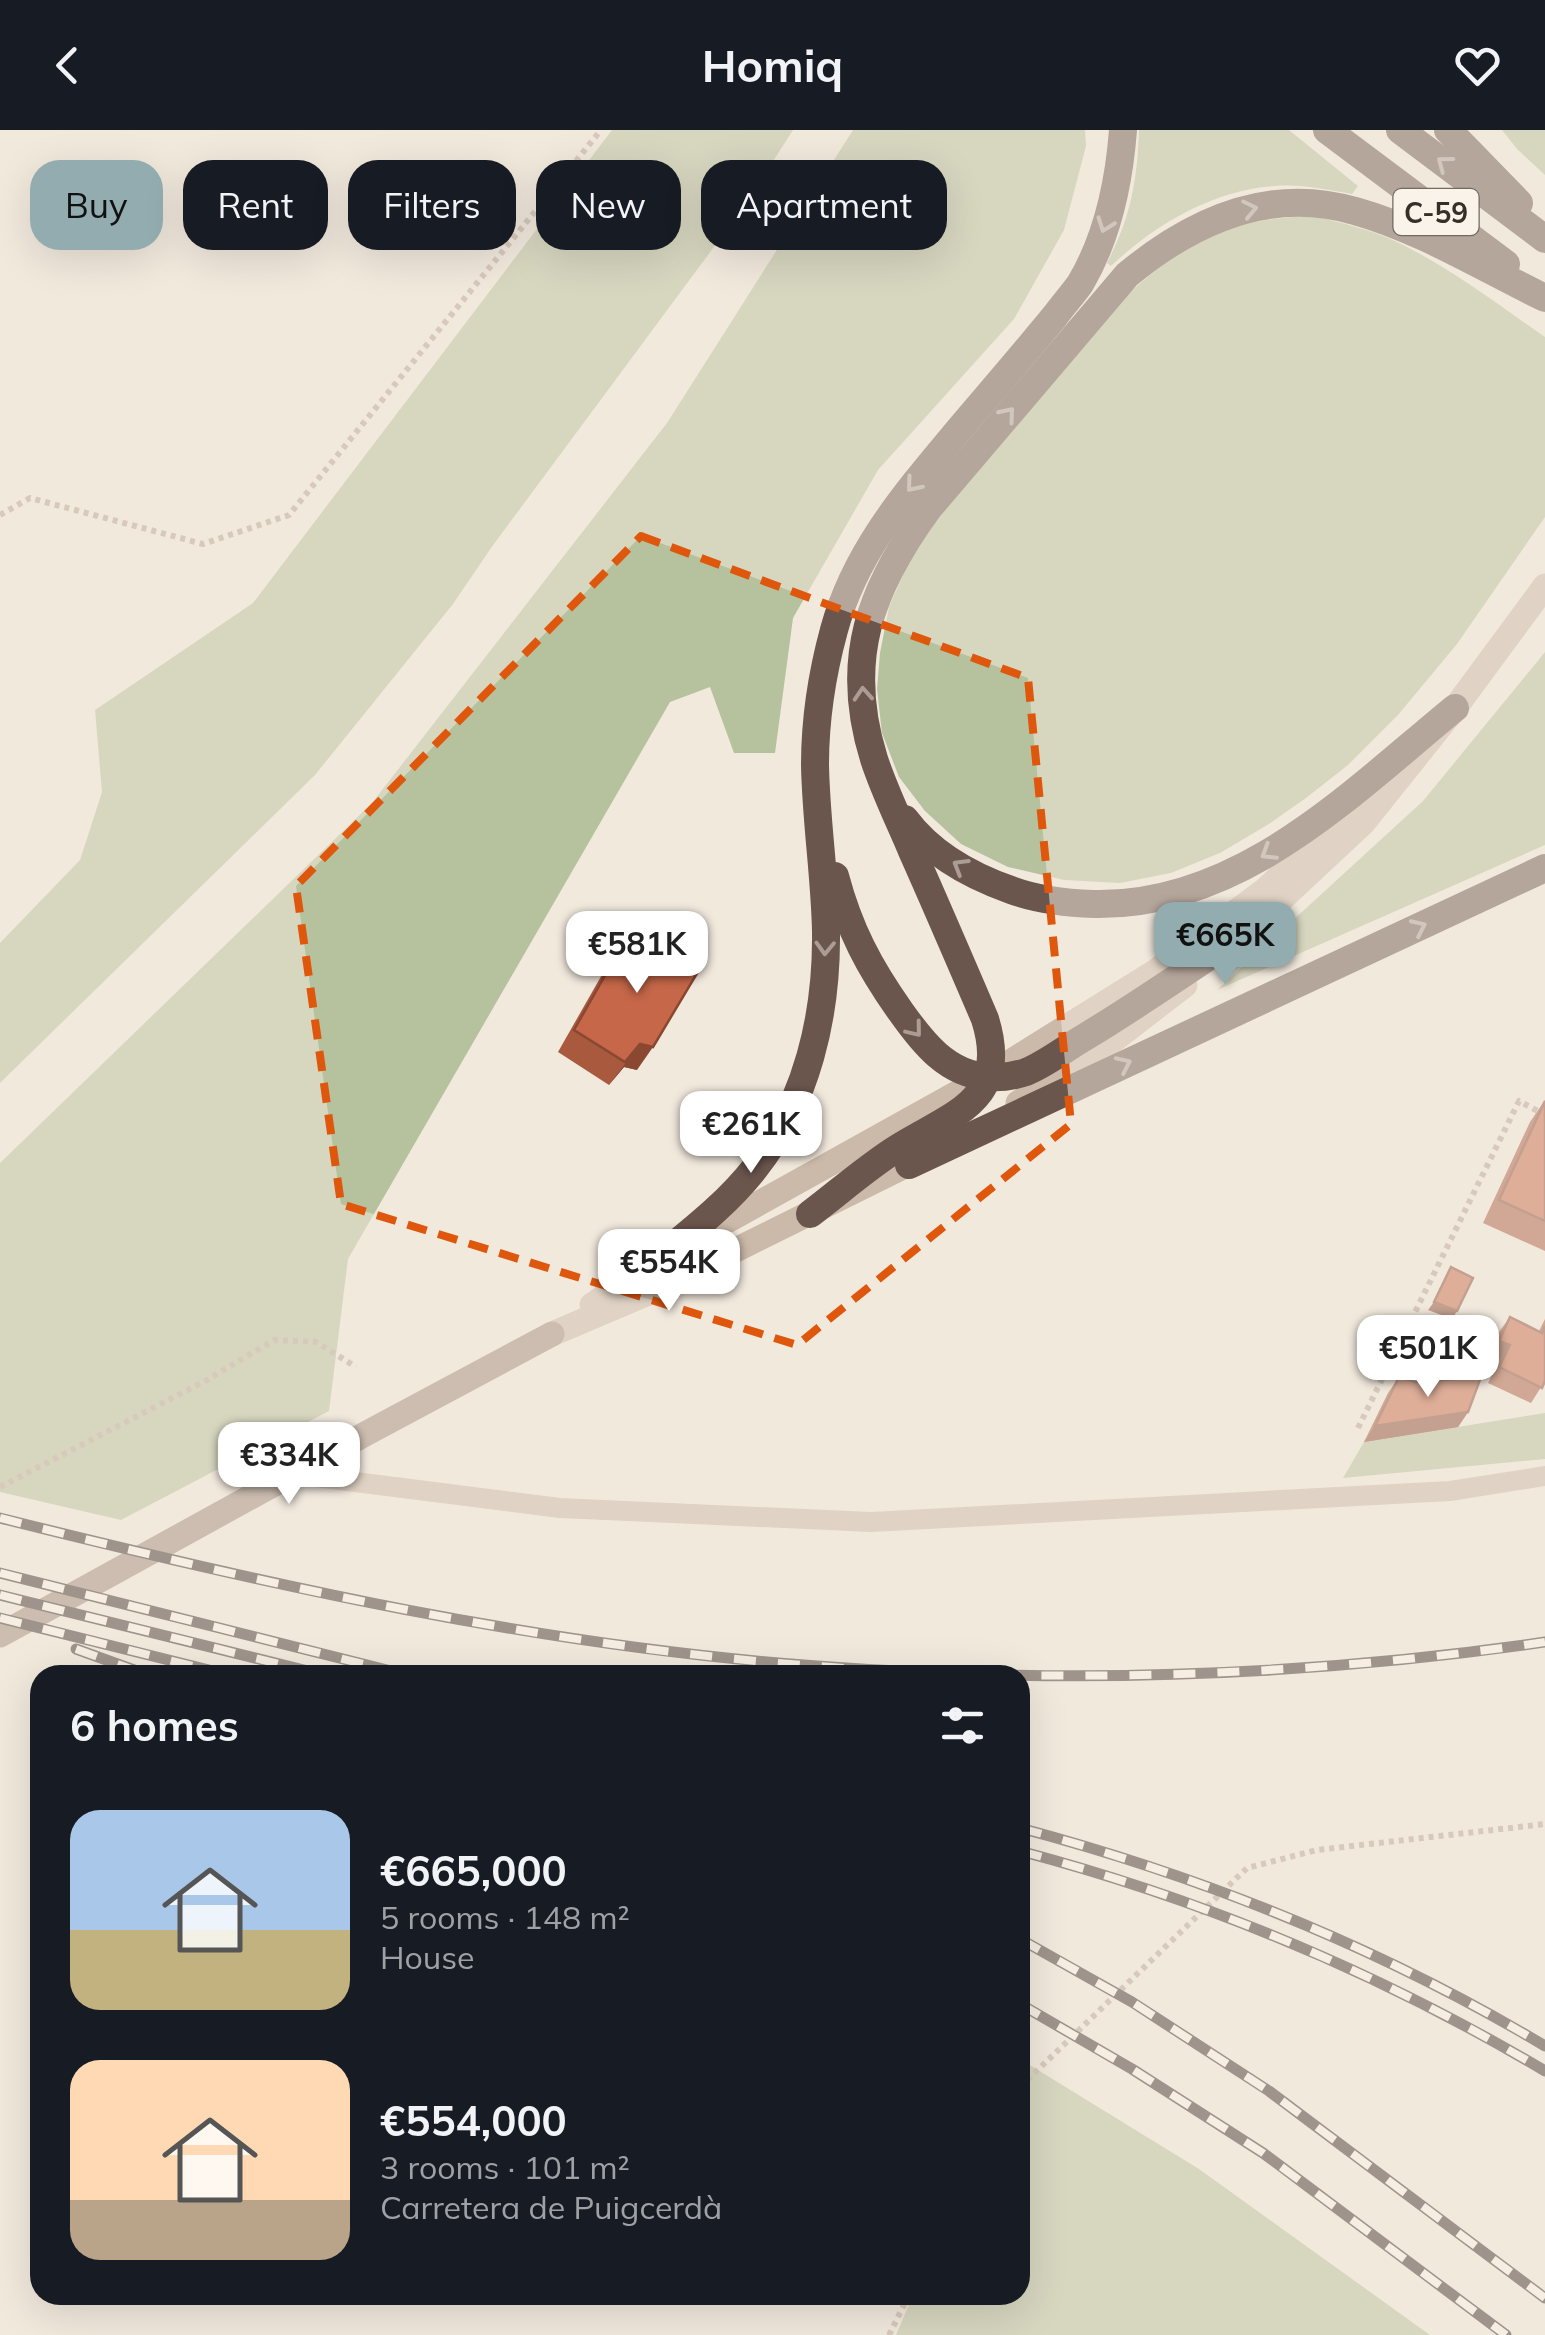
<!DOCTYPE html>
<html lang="en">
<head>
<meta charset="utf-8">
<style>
  body { margin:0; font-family:Mulish,sans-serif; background:#242831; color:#f1f3f6; height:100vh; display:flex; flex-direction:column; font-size:38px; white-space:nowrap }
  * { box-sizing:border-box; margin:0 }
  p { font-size:32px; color:#9ea1a6 }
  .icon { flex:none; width:55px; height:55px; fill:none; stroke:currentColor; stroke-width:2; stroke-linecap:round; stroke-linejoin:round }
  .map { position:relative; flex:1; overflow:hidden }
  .sheet { position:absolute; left:30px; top:1535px; width:1000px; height:640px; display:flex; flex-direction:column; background:#171b24; border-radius:30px; box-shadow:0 10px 40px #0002 }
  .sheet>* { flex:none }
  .banner { position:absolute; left:30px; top:30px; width:1000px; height:90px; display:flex; gap:20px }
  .price { position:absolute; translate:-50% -85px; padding:0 22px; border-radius:20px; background:#fff; color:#222; font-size:32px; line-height:65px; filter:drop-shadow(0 2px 5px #0008) }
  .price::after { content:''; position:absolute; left:50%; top:60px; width:30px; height:22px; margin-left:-15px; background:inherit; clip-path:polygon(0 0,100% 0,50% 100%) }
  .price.active { background:#92acaf; color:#111 }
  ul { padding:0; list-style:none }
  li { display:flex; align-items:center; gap:30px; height:250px; padding:0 40px }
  li span { display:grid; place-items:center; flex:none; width:280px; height:200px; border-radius:30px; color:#555 }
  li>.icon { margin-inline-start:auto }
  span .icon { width:120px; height:120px; fill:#fffc; stroke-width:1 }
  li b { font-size:42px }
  h2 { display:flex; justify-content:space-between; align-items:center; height:120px; padding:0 40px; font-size:42px }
  .pill { padding:0 35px; border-radius:30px; background:#171b24; box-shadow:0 10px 40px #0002; font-size:35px; line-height:90px }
  .pill.active { background:#92acaf; color:#111 }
  header { display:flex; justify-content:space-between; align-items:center; height:130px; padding:0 40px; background:#171b24; font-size:45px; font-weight:700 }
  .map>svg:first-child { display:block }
  .green { fill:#b5c29d }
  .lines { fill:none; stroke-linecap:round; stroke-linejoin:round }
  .path { stroke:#b6a393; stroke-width:6; stroke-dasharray:5 5; stroke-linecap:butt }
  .service { stroke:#cbb9a9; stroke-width:20 }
  .tertiary { stroke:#cbb9a9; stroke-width:25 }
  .secondary { stroke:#9e887a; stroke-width:25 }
  .trunk { stroke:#6a564d; stroke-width:28 }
  .rail-casing { stroke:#382e29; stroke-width:11 }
  .rail { stroke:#faf3ea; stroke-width:8; stroke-dasharray:22; stroke-linecap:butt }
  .wall { fill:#a9593e }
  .shaded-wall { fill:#8a4832 }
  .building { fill:#c56748; stroke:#8a4832; stroke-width:2.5 }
  .oneway { stroke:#ab9d94 }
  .marked { fill:none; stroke:#df570d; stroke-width:8; stroke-dasharray:20 12; stroke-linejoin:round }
  .labels { text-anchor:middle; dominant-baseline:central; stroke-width:8; stroke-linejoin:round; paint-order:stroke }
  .shield { fill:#faf3ea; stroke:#726963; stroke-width:2.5 }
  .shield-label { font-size:28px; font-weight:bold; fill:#382e29 }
</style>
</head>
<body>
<header><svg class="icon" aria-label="back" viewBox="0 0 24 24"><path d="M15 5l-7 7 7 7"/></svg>Homiq<svg class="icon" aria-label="heart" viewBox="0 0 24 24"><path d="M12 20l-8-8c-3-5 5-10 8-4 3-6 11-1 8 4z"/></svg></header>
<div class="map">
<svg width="1545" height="2205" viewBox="0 0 1545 2205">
  <rect width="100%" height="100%" fill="#f2e9dd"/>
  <g class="green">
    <path d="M612,0H793L745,75L491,418L453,474L315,645L0,953V813L80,730L102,662L95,580L253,473Z"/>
    <path d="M853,0H1085L1086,16L1064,100L1014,189L878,340L793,488L775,623H734L710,557L670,572L348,1129L329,1281L121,1390L0,1362V1033L372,673L667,293Z"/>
    <path d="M1139,0H1289L1358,56L1352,64C1328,60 1301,54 1275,56C1213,60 1156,94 1111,136L1107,133C1131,86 1137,52 1139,0Z"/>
    <path d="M1502,0H1545V45L1517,19Z"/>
    <path d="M1314,86C1342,93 1369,99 1395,111C1446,135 1499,175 1545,207V387L1457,514L1398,585L1348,635L1306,668L1269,694L1220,723L1171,743L1120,753L1064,750L1008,737L961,714L925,681L899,647L882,603L877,559L880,523L889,477L907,436L936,391L1126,166C1189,108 1229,89 1314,86Z"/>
    <path d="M1545,522V715L1217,860L1423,671Z"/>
    <path d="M1545,1283V1329L1343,1348L1364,1312Z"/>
    <path d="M1020,1929L1199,2039L1430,2205H896L913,2165H1020Z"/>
  </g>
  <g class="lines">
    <g class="path">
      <path d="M0,385L30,368L203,414L289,385L601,0"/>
      <path d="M1358,1298L1519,971L1545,985"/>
      <path d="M0,1357L207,1250L274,1210L316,1212L356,1237"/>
      <path d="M1020,1957L1247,1738L1317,1720L1545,1694"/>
      <path d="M889,2205L909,2165"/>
    </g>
    <path class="service" d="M292,1344L560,1378L871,1392L1450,1361L1545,1346"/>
    <g class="tertiary">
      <path d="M1242,806L1364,692L1455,578L1545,456"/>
      <path d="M1018,973L1115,909L1185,855"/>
      <path d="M592,1175L655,1131L986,947L1156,841L1265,760L1358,672"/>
      <path d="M552,1204L653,1161L927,1025"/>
    </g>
    <path class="secondary" d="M0,1505L367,1303L552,1204"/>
    <g class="trunk">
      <path d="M1327,0L1506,134"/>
      <path d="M1400,0L1545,109"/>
      <path d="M1448,0L1519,73"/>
      <path d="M905,689C931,724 971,746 1011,760C1038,770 1066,773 1094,774C1240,777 1350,664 1455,578"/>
      <path d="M835,746C849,799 869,837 901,882C923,913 947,944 988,947C1001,948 1014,946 1026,942C1046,934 1066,918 1085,907C1143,872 1200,832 1257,794"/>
      <path d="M909,1035L1545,738"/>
      <path d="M810,1084C838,1063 866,1038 896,1019C951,984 1011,972 985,889C961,833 937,777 912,721C899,690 884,660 874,629C843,530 870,459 928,379L1127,145C1192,91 1270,56 1355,81C1420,99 1485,139 1545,168"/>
      <path d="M655,1131C690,1102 727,1074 755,1038C807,971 827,886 826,802C825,747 816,691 815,635C815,590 822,544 834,500C855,422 906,363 957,302C990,263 1023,225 1055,186C1063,175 1072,165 1080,154C1108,107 1119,53 1123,0"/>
    </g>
    <g class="rail-casing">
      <g id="rail">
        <path d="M0,1388C268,1455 541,1516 817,1536C1059,1554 1305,1547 1545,1512"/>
        <path d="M0,1443L407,1545"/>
        <path d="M0,1465L324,1545"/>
        <path d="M0,1488L229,1545"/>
        <path d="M76,1519L148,1545"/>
        <path d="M1020,1698C1204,1747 1381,1818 1545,1916"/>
        <path d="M1020,1721C1205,1770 1380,1843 1545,1941"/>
        <path d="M1020,1809L1132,1872L1269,1961L1545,2168"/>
        <path d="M1020,1874L1132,1939L1263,2023L1506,2205"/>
      </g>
    </g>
    <use href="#rail" class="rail"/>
  </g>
  <g class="wall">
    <path d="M632,798L637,940L624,937L609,955L558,922L616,820Z"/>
    <path d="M1545,970V1121L1483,1093L1530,992Z"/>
    <path d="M1510,1187L1539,1201L1545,1189V1251L1531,1273L1488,1253L1499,1231L1488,1226L1499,1202Z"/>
    <path d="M1399,1247L1468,1282L1458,1297L1364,1312L1388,1263Z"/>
  </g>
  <g class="shaded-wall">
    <path d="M640,914L653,917L637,940L624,937L609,955Z"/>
    <path d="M1434,1172L1457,1181L1452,1189L1428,1180Z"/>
    <path d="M1499,1211L1510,1215L1499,1231L1488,1226Z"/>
    <path d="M1468,1282L1458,1297L1364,1312L1375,1296Z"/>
  </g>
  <g class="building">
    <path d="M632,798L702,835L653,917L640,914L625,932L574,900Z"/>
    <path d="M1545,971V1091L1499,1070Z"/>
    <path d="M1451,1137L1473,1148L1457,1181L1434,1172Z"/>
    <path d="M1510,1187L1542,1203L1545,1196V1251L1542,1258L1499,1237L1510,1215L1499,1211Z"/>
    <path d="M1399,1247L1415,1252L1481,1247L1468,1282L1375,1296Z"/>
  </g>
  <defs><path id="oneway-chevron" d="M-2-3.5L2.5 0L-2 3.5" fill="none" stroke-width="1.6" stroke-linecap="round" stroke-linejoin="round" transform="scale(2.5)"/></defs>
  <g class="oneway">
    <use href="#oneway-chevron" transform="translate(1444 33) rotate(-143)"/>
    <use href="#oneway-chevron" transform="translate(1250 79) rotate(-12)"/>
    <use href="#oneway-chevron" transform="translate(1105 95) rotate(110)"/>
    <use href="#oneway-chevron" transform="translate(1008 284) rotate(-50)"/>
    <use href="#oneway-chevron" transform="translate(913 355) rotate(130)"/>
    <use href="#oneway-chevron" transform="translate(863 564) rotate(-94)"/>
    <use href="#oneway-chevron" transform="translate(1268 723) rotate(148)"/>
    <use href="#oneway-chevron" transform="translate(960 736) rotate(-149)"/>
    <use href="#oneway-chevron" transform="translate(1419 797) rotate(-25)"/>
    <use href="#oneway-chevron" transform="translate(825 818) rotate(92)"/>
    <use href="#oneway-chevron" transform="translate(915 900) rotate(51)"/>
    <use href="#oneway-chevron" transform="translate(1124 934) rotate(-25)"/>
  </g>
  <path d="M0 0H1545V2205H0ZM641,406L1028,548L1071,994L797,1215L341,1074L296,756Z" fill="#f2e9dd" fill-opacity=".55" fill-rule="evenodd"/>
  <path class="marked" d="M641,406L1028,548L1071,994L797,1215L341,1074L296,756Z"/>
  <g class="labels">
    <rect class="shield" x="1393.5" y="59" width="85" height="46" rx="8"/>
    <g class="shield-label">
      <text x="1436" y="82">C-59</text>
    </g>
  </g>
</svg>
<b class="price active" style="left:1225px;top:857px">€665K</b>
<b class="price" style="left:637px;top:866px">€581K</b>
<b class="price" style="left:751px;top:1046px">€261K</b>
<b class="price" style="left:669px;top:1184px">€554K</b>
<b class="price" style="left:1428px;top:1270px">€501K</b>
<b class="price" style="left:289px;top:1377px">€334K</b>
<div class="banner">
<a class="pill active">Buy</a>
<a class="pill">Rent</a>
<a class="pill">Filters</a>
<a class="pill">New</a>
<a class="pill">Apartment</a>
</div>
<section class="sheet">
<h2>6 homes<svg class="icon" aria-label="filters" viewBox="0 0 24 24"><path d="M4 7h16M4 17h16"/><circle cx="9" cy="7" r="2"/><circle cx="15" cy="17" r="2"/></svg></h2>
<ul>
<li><span style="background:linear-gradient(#a9c7e8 60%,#c2b280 0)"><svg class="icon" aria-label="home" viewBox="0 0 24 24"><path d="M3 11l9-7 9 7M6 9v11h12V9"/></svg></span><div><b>€665,000</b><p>5 rooms · 148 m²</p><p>House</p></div></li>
<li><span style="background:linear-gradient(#ffd9b3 70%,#b9a48a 0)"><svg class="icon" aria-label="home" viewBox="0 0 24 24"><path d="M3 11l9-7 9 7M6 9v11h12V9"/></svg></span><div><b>€554,000</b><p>3 rooms · 101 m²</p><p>Carretera de Puigcerdà</p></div></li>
</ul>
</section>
</div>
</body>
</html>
